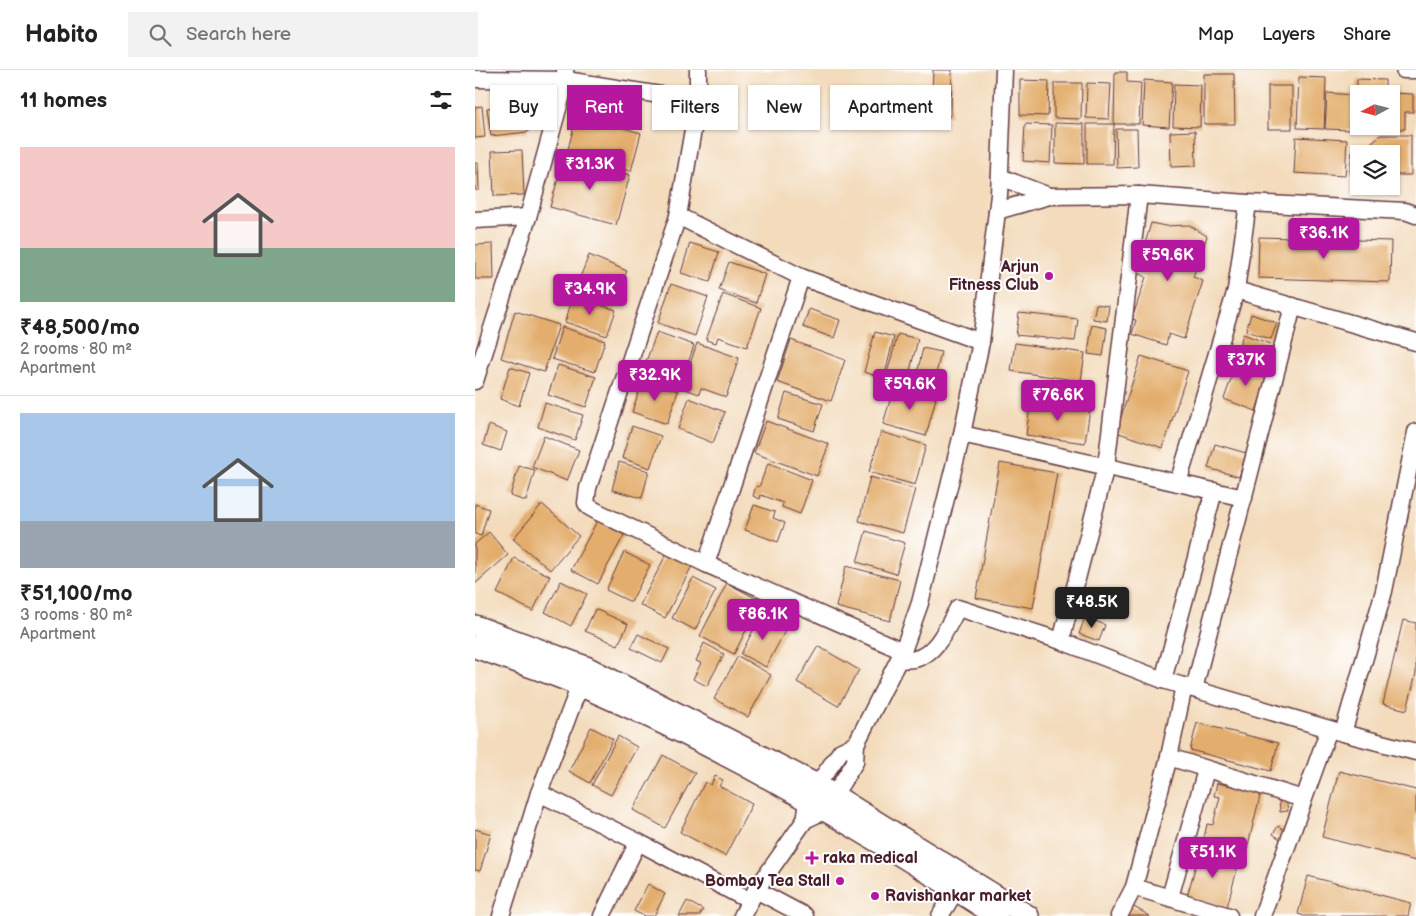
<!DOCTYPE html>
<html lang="en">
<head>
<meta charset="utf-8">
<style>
  body { margin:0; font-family:"Balsamiq Sans",sans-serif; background:#f2f2f2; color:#222; height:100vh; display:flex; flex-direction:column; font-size:19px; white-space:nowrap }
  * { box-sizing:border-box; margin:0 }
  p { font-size:16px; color:#767676 }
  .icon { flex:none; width:28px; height:28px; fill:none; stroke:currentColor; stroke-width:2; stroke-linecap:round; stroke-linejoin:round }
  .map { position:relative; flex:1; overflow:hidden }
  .sheet { display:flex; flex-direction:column; background:#fff; width:475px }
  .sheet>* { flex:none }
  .top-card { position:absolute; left:15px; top:15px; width:475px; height:45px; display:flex; gap:10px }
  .needle { width:32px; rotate:263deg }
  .controls { position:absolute; left:875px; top:15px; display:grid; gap:10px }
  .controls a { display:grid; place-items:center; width:50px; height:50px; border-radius:0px; background:#fff; box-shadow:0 1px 4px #0004; font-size:25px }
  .price { position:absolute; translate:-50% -42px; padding:0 11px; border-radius:5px; background:#b5179e; color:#fff; font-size:16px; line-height:32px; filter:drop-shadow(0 1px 2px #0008) }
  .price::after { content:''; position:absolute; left:50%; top:30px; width:15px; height:11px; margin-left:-8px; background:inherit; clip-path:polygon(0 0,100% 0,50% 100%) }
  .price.current { background:#222; color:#fff }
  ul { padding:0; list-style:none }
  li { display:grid; align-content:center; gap:10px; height:265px; padding:0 20px }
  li+li { border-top:1px solid #e0e0e0 }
  li span { display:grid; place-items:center; height:155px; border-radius:0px; color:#555 }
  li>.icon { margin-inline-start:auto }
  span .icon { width:90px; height:90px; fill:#fffc; stroke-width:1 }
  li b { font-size:21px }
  h2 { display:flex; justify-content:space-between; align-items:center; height:60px; padding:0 20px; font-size:21px }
  .chip { padding:0 18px; border-radius:0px; background:#fff; box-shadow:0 1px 4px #0004; font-size:18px; line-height:45px }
  .chip.current { background:#b5179e; color:#fff }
  header { display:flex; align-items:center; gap:30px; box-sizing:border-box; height:70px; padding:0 25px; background:#fff; border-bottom:1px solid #e0e0e0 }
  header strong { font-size:24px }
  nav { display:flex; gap:28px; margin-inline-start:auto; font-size:18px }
  .search { width:350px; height:45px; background:#f2f2f2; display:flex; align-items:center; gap:12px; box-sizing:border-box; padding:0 18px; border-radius:0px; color:#767676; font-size:19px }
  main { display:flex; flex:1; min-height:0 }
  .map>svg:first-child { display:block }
  .building { fill:#e3ae6d }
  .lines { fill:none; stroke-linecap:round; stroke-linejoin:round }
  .minor-casing { stroke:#633b41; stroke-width:19 }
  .major-casing { stroke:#633b41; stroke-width:24 }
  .minor { stroke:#fff; stroke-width:16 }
  .major { stroke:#fff; stroke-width:21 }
  .poi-dot { fill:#b5179e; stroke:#fff; stroke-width:2 }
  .labels { text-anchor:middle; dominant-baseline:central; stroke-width:4; stroke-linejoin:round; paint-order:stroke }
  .poi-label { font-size:16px; font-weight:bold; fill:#4a1f2b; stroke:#fff; text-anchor:end }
</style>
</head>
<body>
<header>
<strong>Habito</strong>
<div class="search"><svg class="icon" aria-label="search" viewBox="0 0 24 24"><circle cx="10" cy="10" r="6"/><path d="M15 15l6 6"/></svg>Search here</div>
<nav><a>Map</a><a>Layers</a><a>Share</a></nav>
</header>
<main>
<section class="sheet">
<h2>11 homes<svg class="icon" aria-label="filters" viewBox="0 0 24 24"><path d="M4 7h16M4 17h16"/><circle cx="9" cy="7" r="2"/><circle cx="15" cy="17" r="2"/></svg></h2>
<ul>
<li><span style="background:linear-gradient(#f6c9c9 65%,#7fa58c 0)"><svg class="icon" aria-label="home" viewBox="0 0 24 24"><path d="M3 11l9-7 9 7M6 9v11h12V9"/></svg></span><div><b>₹48,500/mo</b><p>2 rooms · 80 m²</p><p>Apartment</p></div></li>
<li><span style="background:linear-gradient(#a9c7e8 70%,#9aa5b1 0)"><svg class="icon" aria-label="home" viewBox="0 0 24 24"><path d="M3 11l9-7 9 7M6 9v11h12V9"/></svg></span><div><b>₹51,100/mo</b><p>3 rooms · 80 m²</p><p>Apartment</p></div></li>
</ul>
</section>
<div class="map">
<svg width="941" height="846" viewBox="0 0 941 846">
  <rect width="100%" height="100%" fill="#fff"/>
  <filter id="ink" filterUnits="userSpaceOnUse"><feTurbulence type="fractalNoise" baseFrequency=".02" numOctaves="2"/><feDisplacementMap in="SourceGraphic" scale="10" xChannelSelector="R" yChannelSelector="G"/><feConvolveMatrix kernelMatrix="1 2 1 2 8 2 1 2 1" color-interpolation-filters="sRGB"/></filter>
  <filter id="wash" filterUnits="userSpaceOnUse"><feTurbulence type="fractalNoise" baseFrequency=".0096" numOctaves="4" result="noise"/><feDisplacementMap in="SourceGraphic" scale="20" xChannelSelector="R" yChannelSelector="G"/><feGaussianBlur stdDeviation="1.12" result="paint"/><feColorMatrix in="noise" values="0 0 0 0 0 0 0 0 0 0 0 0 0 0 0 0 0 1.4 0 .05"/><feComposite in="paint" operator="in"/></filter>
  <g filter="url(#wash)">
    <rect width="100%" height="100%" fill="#f3dbbc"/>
    <g id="blocks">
      <g class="building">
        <path d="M458,0H477L476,46L442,45L443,24H457Z"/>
        <path d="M640,2H652V12L666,13L664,54H639Z"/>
        <path d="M729,4H759L760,54H729Z"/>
        <path d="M824,7L851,8L849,59L822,58Z"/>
        <path d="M882,9L910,10V24H884V56H909V59L881,58Z"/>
        <path d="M545,10L574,11L573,46L545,45Z"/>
        <path d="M669,10L697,12L694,57L667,55Z"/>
        <path d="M579,13H607L606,49L579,48Z"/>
        <path d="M612,13L636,14L634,49L611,48Z"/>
        <path d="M699,14L726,15L725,57L698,56Z"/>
        <rect x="793" y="16" width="24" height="43"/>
        <path d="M852,23L880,25L878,60L850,59Z"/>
        <path d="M916,23L938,24V42H930V59H913V56H916Z"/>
        <path d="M50,33L53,62L16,66L12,38Z"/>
        <path d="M7,36L10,67L0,68V37Z"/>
        <path d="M102,45L166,63L156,101L92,83Z"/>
        <path d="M580,53L609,54V94L580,93Z"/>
        <path d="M550,54L577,55L575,93L548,91Z"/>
        <path d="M612,54H639L638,94H612Z"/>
        <path d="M641,59H662L663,97L642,98Z"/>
        <path d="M720,61L721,96L696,97L695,62Z"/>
        <path d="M905,65H936V105H916V84H884V105H875L877,82L889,79Z"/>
        <path d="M821,67L872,70L870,106L819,103Z"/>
        <path d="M47,80L49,125L19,126L17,81Z"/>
        <path d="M89,87L155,105L141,155L75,137Z"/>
        <path d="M0,93H3L4,120H0Z"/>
        <path d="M676,153L690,156L714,155L732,166L718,207L728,211L709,269L694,264L691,275L657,264L661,250L657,249L671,207L662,202Z"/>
        <path d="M784,167L916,171L915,212L783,208Z"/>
        <path d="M215,173L244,182L235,212L206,203Z"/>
        <path d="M18,174L19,209H0V175Z"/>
        <path d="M114,185L152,201L141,226L104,210Z"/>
        <path d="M254,192L290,204L281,233L244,220Z"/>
        <path d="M101,212L118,220L115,227L97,219Z"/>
        <path d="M196,214L233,227L220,266L183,253Z"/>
        <path d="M248,224L286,238L272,277L243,267L241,273L231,270Z"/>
        <path d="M98,226L141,240L132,266L90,252Z"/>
        <path d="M621,234L634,236L632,251L618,249Z"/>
        <path d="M334,239L365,250L359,268L328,257Z"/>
        <path d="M40,241L84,255L69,302L26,288Z"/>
        <path d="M544,243L603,249L600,271L541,265Z"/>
        <path d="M776,244L802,253L796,269L771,261Z"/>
        <path d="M617,255L632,258L628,286L613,284Z"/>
        <path d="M87,257L130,271L120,302L77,289Z"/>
        <path d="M182,262L219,275L208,308L170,294Z"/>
        <path d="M400,262L419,267L409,308L389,302Z"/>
        <path d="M423,264L443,269L431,316L410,310Z"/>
        <path d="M768,264L798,275L789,299L760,288Z"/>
        <path d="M316,270L370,290L356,331L302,312Z"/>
        <path d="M222,273L264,288L251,327L226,318L224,324L207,318Z"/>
        <path d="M540,273L610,283L606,311L536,301Z"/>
        <path d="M448,278L466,282L458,317L440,313Z"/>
        <path d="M666,286L713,301L688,378L641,362Z"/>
        <path d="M762,292L793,304L781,341L749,329Z"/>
        <path d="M83,295L121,307L111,337L73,325Z"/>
        <path d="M35,297L54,303L44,336L25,329Z"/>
        <path d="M168,309L203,321L192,354L157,342Z"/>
        <path d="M419,317L461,328L451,366L408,354Z"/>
        <path d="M311,323L348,334L339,361L303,349Z"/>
        <path d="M214,328L250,342L238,373L203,359Z"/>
        <path d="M556,330L615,339L610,373L551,365Z"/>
        <path d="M70,333L108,345L100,370L63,357Z"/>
        <path d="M291,351L354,374L342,406L279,383Z"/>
        <path d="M14,355L32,362L26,381L8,375Z"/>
        <path d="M157,356L186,366L175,398L147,388Z"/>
        <path d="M406,362L451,375L440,415L394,402Z"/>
        <path d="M69,366L104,380L92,411L57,397Z"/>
        <path d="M740,374L771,383L764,407L733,398Z"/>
        <path d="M144,392L174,401L167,428L137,420Z"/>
        <path d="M293,393L337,410L325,444L307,437L308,433L286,425L285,429L278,426L281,416L284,417Z"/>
        <path d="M525,393L582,403L558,538L501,528Z"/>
        <path d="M44,396L60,400L51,431L35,426Z"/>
        <path d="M395,407L440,419L428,463L384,451Z"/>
        <path d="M0,434L14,439L6,466L0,464Z"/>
        <path d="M67,434L104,466L75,500L38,469Z"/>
        <path d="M279,435L300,442L298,448L310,453L303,472L270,460Z"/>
        <path d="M122,451L149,465L123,514L96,500Z"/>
        <path d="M391,461L430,473L421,504L382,492Z"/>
        <path d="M14,462L33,485L0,514V474Z"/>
        <path d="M193,481L218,494L190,548L165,535Z"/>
        <path d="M149,482L175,495L156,532L131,520Z"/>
        <path d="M39,488L75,506L58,541L22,523Z"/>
        <path d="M371,496L425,510L415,551L361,537Z"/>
        <path d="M218,508L241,520L220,560L197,548Z"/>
        <path d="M86,511L112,524L96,556L70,542Z"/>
        <path d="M252,513L286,531L259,584L225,566Z"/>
        <path d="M120,539L153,554L143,575L110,561Z"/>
        <path d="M286,545L311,559L291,597L266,584Z"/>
        <path d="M610,547L630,555L624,571L604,564Z"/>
        <path d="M928,550L941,553V603L932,640L908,634Z"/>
        <path d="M163,564L194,579L187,593L156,578Z"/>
        <path d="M229,573L249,584L232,616L218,609L226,593L221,591Z"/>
        <path d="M343,576L384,600L363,636L322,612Z"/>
        <path d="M263,586L296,605L273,647L239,629Z"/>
        <path d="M722,653L803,673L796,701L715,680Z"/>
        <path d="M116,657L138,669L115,713L94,701Z"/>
        <path d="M143,666L162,677L136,725L117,715Z"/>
        <path d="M188,685L220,703L190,758L158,740Z"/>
        <path d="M864,701L941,720V791L847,767Z"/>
        <path d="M240,706L248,710L244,716L277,734L250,786L205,762L230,712L236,715Z"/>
        <path d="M742,713L786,722L771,783L728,772L732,754L738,755L745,727L739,726Z"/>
        <path d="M804,728H811L813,741L805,742Z"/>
        <path d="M803,756L811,761L805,769L798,764Z"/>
        <path d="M0,759L16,764L5,801L0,800Z"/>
        <path d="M725,781L764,792L752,837L712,826Z"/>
        <path d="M833,806L936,833L933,846H829L823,844Z"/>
        <path d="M173,814L190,824L179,846H169L159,841Z"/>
        <path d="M212,831L228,840L224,846H204Z"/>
        <path d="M657,836L675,846H651Z"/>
      </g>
    </g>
  </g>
  <g filter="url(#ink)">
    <use href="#blocks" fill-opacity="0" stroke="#633b41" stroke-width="1"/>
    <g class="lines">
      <g class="minor-casing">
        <g id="minor">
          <path d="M223,0V31L203,146L113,418L111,433L114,437L123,442L231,494L428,581"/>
          <path d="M929,0H941"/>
          <path d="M0,9L91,10L223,31"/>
          <path d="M525,107L574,126"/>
          <path d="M522,141L574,126L664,125L773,133L930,141L941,145"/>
          <path d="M203,146L326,207L506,272"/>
          <path d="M0,150L53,147"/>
          <path d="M761,220L941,272"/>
          <path d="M0,311L53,147L91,10L90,0"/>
          <path d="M487,364L769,428"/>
          <path d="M703,413L761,220L773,133"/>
          <path d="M231,494L326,207"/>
          <path d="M586,571L631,396L664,125"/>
          <path d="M424,590C429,589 435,590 440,589C462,584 473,555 483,538L586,571L688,610L868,663L941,682"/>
          <path d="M688,610L739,421"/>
          <path d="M719,619L818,236"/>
          <path d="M868,663L909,521L941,362"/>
          <path d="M694,687L828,729"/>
          <path d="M64,723L163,772L275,831"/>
          <path d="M330,750L349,741L380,692L381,674L428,581L445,533L487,364L506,272L524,125L529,0"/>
          <path d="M659,817L754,846"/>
          <path d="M281,820L330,846"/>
          <path d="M695,827L731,700"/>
          <path d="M26,846L64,723L109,604"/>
          <path d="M127,846L163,772"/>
          <path d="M267,846L281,820L330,750L333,732L342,715L366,681L381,674"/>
          <path d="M465,846L481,820"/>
          <path d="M644,846L659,817L694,687L709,616"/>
          <path d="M787,846L854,659"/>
        </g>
      </g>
      <g class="major-casing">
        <g id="major">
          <path d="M0,556L111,597L342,715L553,846"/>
          <path d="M0,577C35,590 72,601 106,616C250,677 391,762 522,846"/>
        </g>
      </g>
      <use href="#minor" class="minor"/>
      <use href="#major" class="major"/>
    </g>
  </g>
  <g class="poi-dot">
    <circle cx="574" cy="206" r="5"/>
    <path d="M334.5 780.5h5v5h5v5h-5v5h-5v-5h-5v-5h5z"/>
    <circle cx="365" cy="811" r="5"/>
    <circle cx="400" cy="826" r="5"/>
  </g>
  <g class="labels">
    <g class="poi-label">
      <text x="564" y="197">Arjun<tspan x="564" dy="18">Fitness Club</tspan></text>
      <text x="348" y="788" text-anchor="start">raka medical</text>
      <text x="355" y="811">Bombay Tea Stall</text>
      <text x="410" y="826" text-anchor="start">Ravishankar market</text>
    </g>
  </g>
</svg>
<div class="controls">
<a><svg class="needle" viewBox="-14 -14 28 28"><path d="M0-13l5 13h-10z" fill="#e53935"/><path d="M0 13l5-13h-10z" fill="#767676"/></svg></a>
<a><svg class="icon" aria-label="layers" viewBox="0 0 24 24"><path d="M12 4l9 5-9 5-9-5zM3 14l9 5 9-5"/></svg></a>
</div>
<b class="price" style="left:115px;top:121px">₹31.3K</b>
<b class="price" style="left:849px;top:190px">₹36.1K</b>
<b class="price" style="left:693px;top:212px">₹59.6K</b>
<b class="price" style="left:115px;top:246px">₹34.9K</b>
<b class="price" style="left:771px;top:317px">₹37K</b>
<b class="price" style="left:180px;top:332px">₹32.9K</b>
<b class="price" style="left:435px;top:341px">₹59.6K</b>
<b class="price" style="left:583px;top:352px">₹76.6K</b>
<b class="price current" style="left:617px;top:559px">₹48.5K</b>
<b class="price" style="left:288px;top:571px">₹86.1K</b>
<b class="price" style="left:738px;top:809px">₹51.1K</b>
<div class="top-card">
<a class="chip">Buy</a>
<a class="chip current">Rent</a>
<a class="chip">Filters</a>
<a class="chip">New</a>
<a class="chip">Apartment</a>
</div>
</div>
</main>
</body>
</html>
